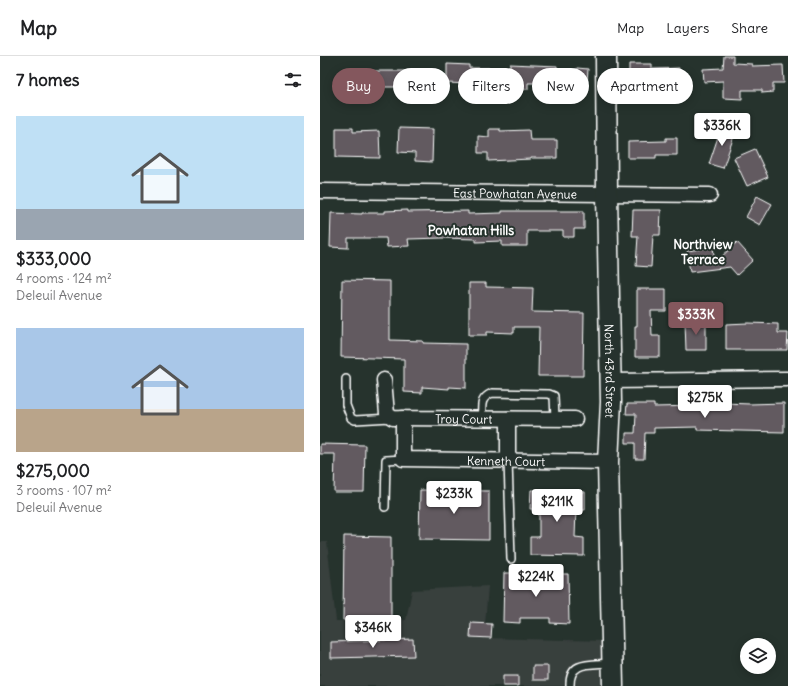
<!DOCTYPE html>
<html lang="en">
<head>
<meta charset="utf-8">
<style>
  body { margin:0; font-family:Delius,sans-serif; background:#f6f6f6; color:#202124; height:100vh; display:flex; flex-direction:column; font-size:15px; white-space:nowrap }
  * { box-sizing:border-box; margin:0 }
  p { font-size:13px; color:#757577 }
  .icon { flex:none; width:22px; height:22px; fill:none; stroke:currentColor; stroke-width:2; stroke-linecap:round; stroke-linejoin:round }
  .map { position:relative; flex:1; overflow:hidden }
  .side { display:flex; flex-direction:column; background:#fff; width:320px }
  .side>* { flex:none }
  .hud { position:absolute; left:12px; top:12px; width:380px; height:36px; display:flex; gap:8px }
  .fabs { position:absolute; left:420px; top:582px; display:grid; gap:8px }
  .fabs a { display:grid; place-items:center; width:36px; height:36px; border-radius:50%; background:#fff; box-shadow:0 2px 10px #0003; font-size:20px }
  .price { position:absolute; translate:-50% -34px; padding:0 9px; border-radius:4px; background:#fff; color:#222; font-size:13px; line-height:26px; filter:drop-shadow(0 1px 2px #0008) }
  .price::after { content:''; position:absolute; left:50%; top:24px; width:12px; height:9px; margin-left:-6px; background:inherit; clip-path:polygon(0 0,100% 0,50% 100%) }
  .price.selected { background:#84575d; color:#fff }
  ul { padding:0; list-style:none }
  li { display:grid; align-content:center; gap:8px; height:212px; padding:0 16px }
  li span { display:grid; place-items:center; height:124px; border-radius:0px; color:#555 }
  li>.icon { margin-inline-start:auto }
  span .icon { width:72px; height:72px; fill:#fffc; stroke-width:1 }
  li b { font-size:17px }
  h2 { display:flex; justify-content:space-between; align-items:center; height:48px; padding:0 16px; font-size:17px }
  .tag { padding:0 14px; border-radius:18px; background:#fff; box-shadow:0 2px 10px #0003; font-size:14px; line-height:36px }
  .tag.selected { background:#84575d; color:#fff }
  header { display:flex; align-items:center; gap:24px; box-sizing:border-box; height:56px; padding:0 20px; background:#fff; border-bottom:1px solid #e0e0e0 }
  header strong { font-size:19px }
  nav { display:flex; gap:22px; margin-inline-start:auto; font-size:14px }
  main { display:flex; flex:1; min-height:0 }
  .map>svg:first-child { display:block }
  .built { fill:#383f3d }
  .building { fill:#625a61; stroke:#fff }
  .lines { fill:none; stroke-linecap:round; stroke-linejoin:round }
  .lane-casing { stroke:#fff; stroke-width:10 }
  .street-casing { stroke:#fff; stroke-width:17 }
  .secondary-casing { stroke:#fff; stroke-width:23 }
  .lane { stroke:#26332d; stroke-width:7 }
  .street { stroke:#26332d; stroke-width:14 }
  .secondary { stroke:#26332d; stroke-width:20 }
  .labels { text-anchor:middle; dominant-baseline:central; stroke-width:4; stroke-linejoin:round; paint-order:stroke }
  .street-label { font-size:12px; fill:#fff; stroke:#26332d }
  .neighbourhood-label { font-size:13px; font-weight:bold; fill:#fff; stroke:#26332d }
</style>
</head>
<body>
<header>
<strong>Map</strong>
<nav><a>Map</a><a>Layers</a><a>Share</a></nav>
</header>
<main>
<section class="side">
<h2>7 homes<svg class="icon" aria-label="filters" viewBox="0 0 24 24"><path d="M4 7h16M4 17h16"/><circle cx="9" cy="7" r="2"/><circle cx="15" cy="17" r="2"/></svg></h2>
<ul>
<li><span style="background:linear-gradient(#bfe0f5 75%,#9aa5b1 0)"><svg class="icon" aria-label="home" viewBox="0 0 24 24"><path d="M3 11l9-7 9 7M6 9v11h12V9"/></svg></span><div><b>$333,000</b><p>4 rooms · 124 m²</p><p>Deleuil Avenue</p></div></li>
<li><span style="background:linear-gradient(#a9c7e8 65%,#b9a48a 0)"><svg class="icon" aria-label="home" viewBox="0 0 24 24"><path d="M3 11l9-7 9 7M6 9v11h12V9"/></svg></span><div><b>$275,000</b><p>3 rooms · 107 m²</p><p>Deleuil Avenue</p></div></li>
</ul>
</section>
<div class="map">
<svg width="468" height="630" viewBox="0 0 468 630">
  <rect width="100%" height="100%" fill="#26332d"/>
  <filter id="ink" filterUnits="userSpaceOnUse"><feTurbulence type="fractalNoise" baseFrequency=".025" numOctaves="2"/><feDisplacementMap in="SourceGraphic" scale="8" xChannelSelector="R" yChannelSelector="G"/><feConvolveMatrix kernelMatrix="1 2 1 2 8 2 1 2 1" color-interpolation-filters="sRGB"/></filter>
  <g filter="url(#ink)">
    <path class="built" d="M0,486H7L16,565L86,564L92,534L168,530L164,582L286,585L287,630H0Z"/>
    <g class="building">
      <path d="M404,0H413V7L432,8V10L463,9L464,27H453V36L442,37V34H422V43L403,42V25L384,26L383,13L403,12Z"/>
      <path d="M127,8L149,9V12H190V8L237,10V27H208V33H190V26L149,25V28L127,27Z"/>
      <path d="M309,8H332V13L359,12V28L340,29V25L309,24Z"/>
      <path d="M257,12L268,13L266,40L255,39Z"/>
      <rect x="52" y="15" width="32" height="16"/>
      <path d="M402,69L416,74L403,112L389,108Z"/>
      <path d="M16,72H33V76L59,75L60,102L16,101Z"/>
      <path d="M79,72L113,73L112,106L95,105V97L78,96Z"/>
      <path d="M169,73H180V75L209,74L210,84H237V102H211V103L168,105V97H158V80L169,81Z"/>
      <path d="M346,82H357V99H336V102H308V86L346,85Z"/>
      <path d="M435,93L448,121L427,130L414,102Z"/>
      <path d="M437,140L452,148L440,169L426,161Z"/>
      <path d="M87,154V156L148,155V158L182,157V155H264V173H254V181H243V175H207V190H182V185L156,186V183L122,182L88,183L89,190L67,191L66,182H28V192L10,191L11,157L42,158V157H65V155Z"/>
      <path d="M313,154H341L340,179H333L331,211L316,210L318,180H312Z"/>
      <path d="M417,186L433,204L417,219L410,211L370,216L367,195L393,191L395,207Z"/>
      <path d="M22,224L70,225V284L103,285V287L146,288V332L129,331V333L102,331V337L84,336V303L21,301Z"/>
      <path d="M149,227H166V231L213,232L212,256L264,257L263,320H218L219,271H194V277L167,276V279H149Z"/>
      <path d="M317,233H346V255H331L332,280H340V301H315V270H317Z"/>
      <path d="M365,266H386V294H366Z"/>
      <path d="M428,267L458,268V277H468L467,294H406V268Z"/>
      <path d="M377,346L430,348L464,347V376L377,374V371L334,372V377H325L324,403H315V387H306V377H315L316,358H306L307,348H334V351L377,350Z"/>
      <path d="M0,388L45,389L44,436H14L15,398H0Z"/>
      <path d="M100,434L169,435V484L99,483Z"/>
      <path d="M211,434L265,436V454H256L255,481L264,482V500L210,499V481H219V453H210Z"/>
      <path d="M24,480L71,481V565L23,564Z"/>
      <path d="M184,517H201V520H231V518H248L249,568L230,567V562H200V567L183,566Z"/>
      <path d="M151,567L172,568L171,582L150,581Z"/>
      <path d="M93,583L94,600L11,602V586Z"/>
      <rect x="213" y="610" width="15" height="14"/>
      <rect x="183" y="620" width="15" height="10"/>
    </g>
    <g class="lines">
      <g class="lane-casing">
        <g id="lane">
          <path d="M26,323V349L31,362L35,364L71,362"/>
          <path d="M162,363C162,350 159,343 172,337L229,338L234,340L235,363"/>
          <path d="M188,404L191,503"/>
          <path d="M65,451L66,404L83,403"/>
          <path d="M250,630C249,604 271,609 291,607"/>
        </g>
      </g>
      <g class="street-casing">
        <g id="street">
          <path id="s1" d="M0,135L390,139"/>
          <path id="s2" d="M64,324L67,358L73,362L255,363"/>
          <path d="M291,325L467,323"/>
          <path id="s3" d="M83,362V403L288,406"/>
          <path d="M188,363V404"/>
        </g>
      </g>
      <g class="secondary-casing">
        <g id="secondary">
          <path id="s4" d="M286,0L287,138L291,346L288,406L293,630"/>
        </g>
      </g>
      <use href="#lane" class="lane"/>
      <use href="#street" class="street"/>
      <use href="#secondary" class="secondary"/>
    </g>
  </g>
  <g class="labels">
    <g class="street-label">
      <text stroke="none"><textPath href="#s1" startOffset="195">East Powhatan Avenue</textPath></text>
      <text stroke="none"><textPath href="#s4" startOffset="315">North 43rd Street</textPath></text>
      <text stroke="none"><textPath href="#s2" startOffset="112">Troy Court</textPath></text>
      <text stroke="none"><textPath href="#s3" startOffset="144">Kenneth Court</textPath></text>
    </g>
    <g class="neighbourhood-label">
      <text x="151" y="174">Powhatan Hills</text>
      <text x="383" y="188">Northview<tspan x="383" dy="15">Terrace</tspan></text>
    </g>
  </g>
</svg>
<div class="fabs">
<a><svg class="icon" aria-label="layers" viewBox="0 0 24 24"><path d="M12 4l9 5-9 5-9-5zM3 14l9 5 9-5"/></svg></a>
</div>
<b class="price" style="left:402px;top:91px">$336K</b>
<b class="price selected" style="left:376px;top:280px">$333K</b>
<b class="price" style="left:385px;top:363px">$275K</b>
<b class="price" style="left:134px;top:459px">$233K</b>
<b class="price" style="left:237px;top:467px">$211K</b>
<b class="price" style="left:216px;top:542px">$224K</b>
<b class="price" style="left:53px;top:593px">$346K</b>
<div class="hud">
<a class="tag selected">Buy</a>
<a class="tag">Rent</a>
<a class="tag">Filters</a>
<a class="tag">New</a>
<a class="tag">Apartment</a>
</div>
</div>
</main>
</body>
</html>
